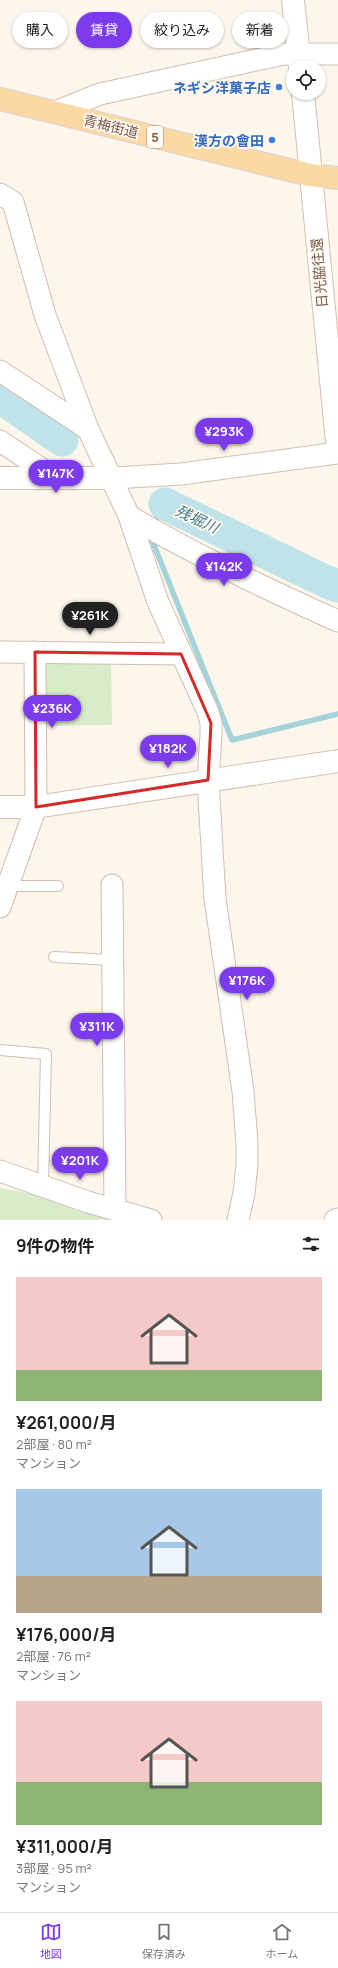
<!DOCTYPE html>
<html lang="ja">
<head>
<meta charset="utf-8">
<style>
  body { margin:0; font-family:Manrope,"Noto Sans JP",sans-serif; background:#f2f2f2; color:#222; height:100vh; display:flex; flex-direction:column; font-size:15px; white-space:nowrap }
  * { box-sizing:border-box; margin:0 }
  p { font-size:13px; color:#767676 }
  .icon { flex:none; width:22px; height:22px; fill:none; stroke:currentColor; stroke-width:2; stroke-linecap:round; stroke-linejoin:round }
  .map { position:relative; height:1220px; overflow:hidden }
  .details { display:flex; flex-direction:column; background:#fff; flex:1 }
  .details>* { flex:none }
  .banner { position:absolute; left:12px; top:12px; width:314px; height:36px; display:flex; gap:8px }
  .tools { position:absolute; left:286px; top:60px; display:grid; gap:8px }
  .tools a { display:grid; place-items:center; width:40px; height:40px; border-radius:50%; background:#fff; box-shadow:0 1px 3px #0004; font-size:20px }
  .price { position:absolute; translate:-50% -34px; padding:0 9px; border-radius:14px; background:#7c3aed; color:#fff; font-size:13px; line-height:26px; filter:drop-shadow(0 1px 2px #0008) }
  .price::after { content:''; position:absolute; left:50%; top:24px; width:12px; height:9px; margin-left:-6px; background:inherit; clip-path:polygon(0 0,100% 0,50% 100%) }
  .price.active { background:#222; color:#fff }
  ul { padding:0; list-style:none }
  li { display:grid; align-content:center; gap:8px; height:212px; padding:0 16px }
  li span { display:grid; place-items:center; height:124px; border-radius:0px; color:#555 }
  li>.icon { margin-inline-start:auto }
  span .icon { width:72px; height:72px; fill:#fffc; stroke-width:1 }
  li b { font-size:17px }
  h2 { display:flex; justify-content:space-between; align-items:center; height:48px; padding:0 16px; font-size:17px }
  .chip { padding:0 14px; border-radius:18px; background:#fff; box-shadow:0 1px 3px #0004; font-size:14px; line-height:36px }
  .chip.active { background:#7c3aed; color:#fff }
  .dock { display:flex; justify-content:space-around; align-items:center; height:56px; border-top:1px solid #e0e0e0; background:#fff; font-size:11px; color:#767676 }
  .dock a { display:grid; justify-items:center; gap:2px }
  .dock .active { color:#7c3aed }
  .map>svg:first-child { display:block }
  .green { fill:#d8ecc9 }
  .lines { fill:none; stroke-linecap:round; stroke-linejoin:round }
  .stream { stroke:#a5d3da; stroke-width:5.5 }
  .river { stroke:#bfe3e8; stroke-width:33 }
  .lane-casing { stroke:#d1beb0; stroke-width:12 }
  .street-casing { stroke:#d1beb0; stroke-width:23 }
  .secondary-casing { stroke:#d6c0b0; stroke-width:24 }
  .primary-casing { stroke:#dad1cd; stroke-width:24 }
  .lane { stroke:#fff; stroke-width:10 }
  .street { stroke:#fff; stroke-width:21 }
  .secondary { stroke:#fff; stroke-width:22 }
  .primary { stroke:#fbd9a5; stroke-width:22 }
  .marked { fill:none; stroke:#d62828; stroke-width:3; stroke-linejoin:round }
  .shop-dot { fill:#3f7fe0; stroke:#fffaf3; stroke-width:1.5 }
  .labels { text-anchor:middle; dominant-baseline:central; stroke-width:3.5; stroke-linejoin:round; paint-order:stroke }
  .shield { fill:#fffaf3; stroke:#a28b7f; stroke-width:1 }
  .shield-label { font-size:13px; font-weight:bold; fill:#7a5c4d }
  .shop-label { font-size:14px; font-weight:bold; fill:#366cbe; stroke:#fffaf3; text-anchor:end }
  .street-label { font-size:14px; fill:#7a5c4d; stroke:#fffaf3 }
  .water-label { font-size:15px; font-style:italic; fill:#437c86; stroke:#fffaf3 }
</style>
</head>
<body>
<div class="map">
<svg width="338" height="1220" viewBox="0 0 338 1220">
  <rect width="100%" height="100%" fill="#fdf6ec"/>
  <g class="green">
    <path d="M111,657L112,725L46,726L45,659Z"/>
    <path d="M0,1188L32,1194L112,1220H0Z"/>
  </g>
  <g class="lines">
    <g class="stream">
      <path d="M154,523L165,504"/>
      <path d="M150,535L232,740L338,714"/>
    </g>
    <g class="river">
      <path d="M0,397L62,440"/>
      <path d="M165,504L325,581L338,586"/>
    </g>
    <g class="lane-casing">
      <g id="lane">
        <path d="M8,886H58"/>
        <path d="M54,957L113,960"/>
        <path d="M0,1050L46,1054L43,1186"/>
      </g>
    </g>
    <g class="street-casing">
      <g id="street">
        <path d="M55,112L100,94L284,54H338"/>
        <path d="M0,194L13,202L45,315L88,429L129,516L158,602L208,712L211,723V735L208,780L215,899L243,1091L247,1144V1164L244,1193L238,1220"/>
        <path d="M0,371L88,429"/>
        <path d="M0,441L54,477"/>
        <path d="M113,478L181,474L338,453"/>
        <path d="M129,516C197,556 266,589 338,621"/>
        <path d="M0,652L181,654"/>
        <path d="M112,885L115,1209"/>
        <path d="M0,907L36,807L35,652"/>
        <path d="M0,1171L88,1202L151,1220"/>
        <path d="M335,1220L338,1219"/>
      </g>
    </g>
    <g class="secondary-casing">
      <g id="secondary">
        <path d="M293,0L300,67"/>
        <path d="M303,93L338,452"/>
        <path d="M0,478H113"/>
        <path d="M0,807H36L338,761"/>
      </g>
    </g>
    <g class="primary-casing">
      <path id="primary" d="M0,99L310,175L338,178"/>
    </g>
    <use href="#lane" class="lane"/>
    <use href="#street" class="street"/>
    <use href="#secondary" class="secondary"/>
    <use href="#primary" class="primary"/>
  </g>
  <path class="marked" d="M35,652L181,654L211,723L208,780L36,807Z"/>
  <g class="shop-dot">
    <circle cx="279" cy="87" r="4"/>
    <circle cx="272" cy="140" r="4"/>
  </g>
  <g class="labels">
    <rect class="shield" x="147" y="126" width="16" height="22" rx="3"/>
    <g class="shield-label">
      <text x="155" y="137">5</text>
    </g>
    <g class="shop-label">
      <text x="271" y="87">ネギシ洋菓子店</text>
      <text x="264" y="140">漢方の會田</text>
    </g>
    <g class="street-label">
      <text transform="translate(111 126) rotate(14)">青梅街道</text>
      <text transform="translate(319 273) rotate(-95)">日光脇往還</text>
    </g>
    <g class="water-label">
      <text transform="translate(197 519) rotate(25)">残堀川</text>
    </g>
  </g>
</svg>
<div class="tools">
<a><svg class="icon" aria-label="locate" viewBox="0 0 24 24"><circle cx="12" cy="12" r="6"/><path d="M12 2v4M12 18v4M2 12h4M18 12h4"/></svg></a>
</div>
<b class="price" style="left:224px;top:452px">¥293K</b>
<b class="price" style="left:56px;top:494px">¥147K</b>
<b class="price" style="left:224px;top:587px">¥142K</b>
<b class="price active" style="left:90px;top:636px">¥261K</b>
<b class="price" style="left:52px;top:729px">¥236K</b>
<b class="price" style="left:168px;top:769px">¥182K</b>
<b class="price" style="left:247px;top:1001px">¥176K</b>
<b class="price" style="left:97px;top:1047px">¥311K</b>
<b class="price" style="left:80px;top:1181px">¥201K</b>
<div class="banner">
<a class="chip">購入</a>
<a class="chip active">賃貸</a>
<a class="chip">絞り込み</a>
<a class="chip">新着</a>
</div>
</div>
<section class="details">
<h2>9件の物件<svg class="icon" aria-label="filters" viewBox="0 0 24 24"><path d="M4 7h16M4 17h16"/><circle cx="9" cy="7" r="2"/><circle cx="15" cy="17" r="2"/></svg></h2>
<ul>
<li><span style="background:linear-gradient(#f6c9c9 75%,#8fb573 0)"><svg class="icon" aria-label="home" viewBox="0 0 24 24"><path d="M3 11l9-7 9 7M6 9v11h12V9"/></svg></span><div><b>¥261,000/月</b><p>2部屋 · 80 m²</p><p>マンション</p></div></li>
<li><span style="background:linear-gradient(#a9c7e8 70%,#b9a48a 0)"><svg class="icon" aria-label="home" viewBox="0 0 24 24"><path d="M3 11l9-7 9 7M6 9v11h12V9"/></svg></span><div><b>¥176,000/月</b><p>2部屋 · 76 m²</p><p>マンション</p></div></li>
<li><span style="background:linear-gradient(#f6c9c9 65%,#8fb573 0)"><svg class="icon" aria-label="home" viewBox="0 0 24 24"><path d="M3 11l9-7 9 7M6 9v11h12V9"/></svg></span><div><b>¥311,000/月</b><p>3部屋 · 95 m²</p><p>マンション</p></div></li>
</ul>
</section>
<nav class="dock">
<a class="active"><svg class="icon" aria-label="map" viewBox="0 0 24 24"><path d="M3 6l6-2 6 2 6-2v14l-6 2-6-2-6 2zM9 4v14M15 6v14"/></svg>地図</a>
<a><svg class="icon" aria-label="saved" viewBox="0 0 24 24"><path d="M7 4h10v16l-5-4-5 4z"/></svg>保存済み</a>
<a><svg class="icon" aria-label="home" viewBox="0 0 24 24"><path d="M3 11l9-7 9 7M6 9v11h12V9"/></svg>ホーム</a>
</nav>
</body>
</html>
